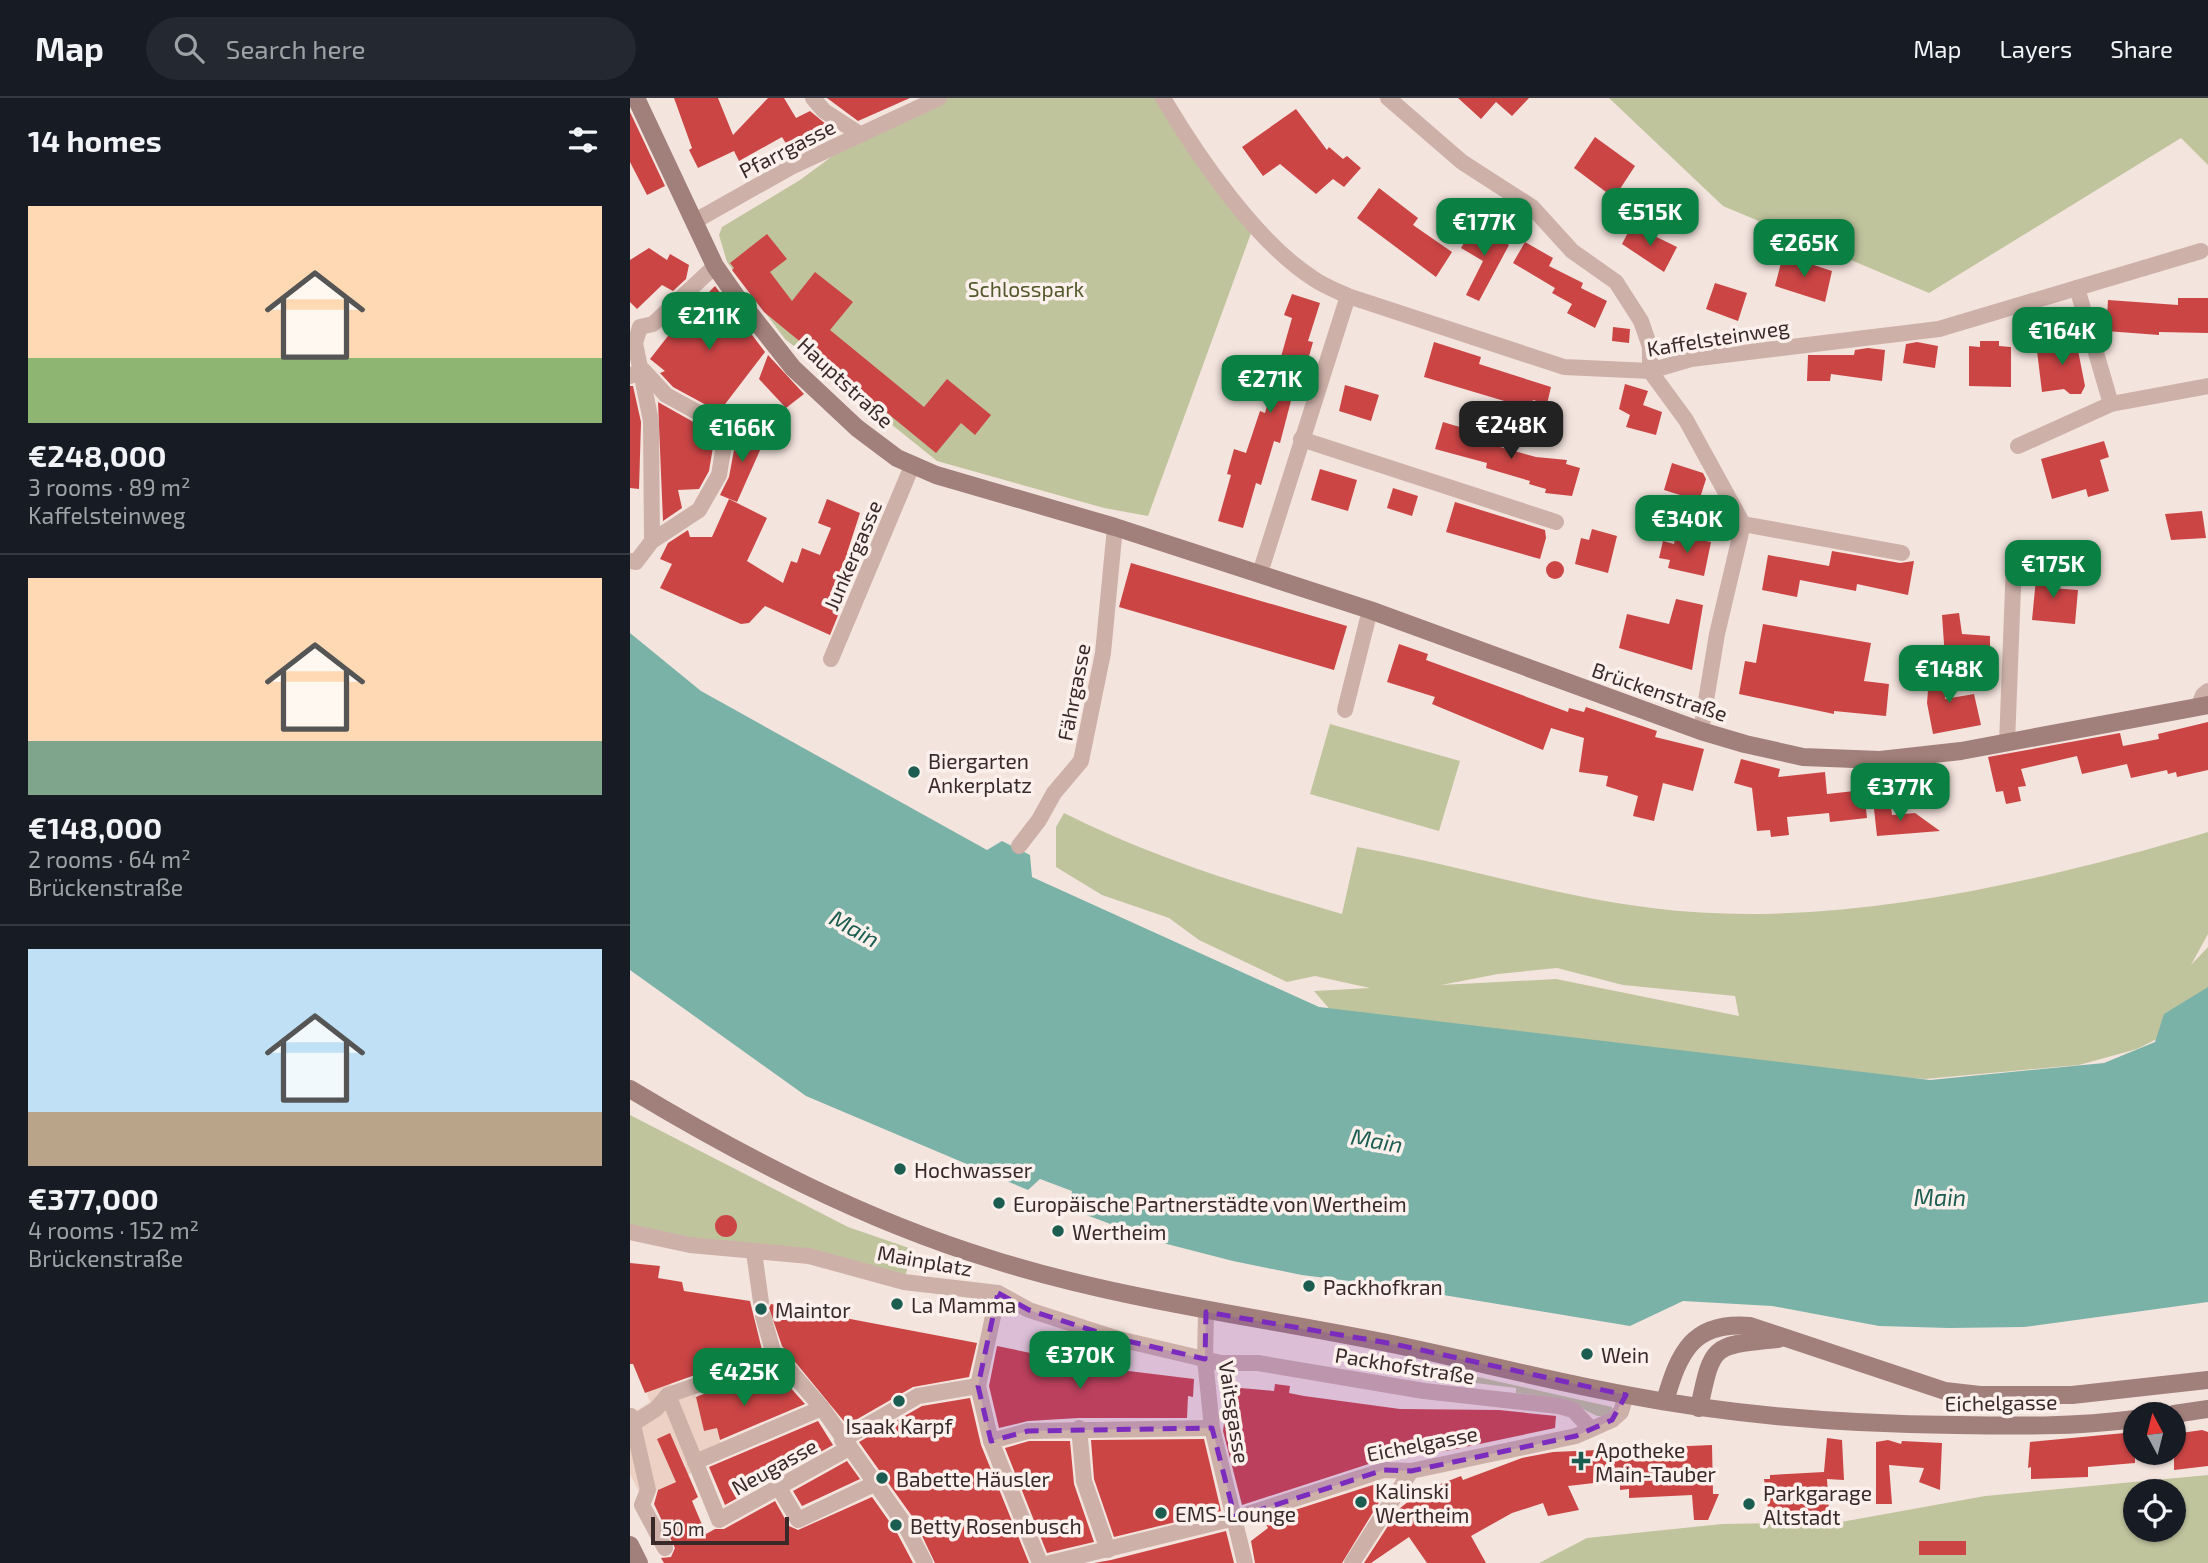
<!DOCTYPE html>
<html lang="en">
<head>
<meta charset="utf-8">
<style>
  body { margin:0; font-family:"Exo 2",sans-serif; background:#242831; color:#f1f3f6; height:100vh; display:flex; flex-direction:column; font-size:26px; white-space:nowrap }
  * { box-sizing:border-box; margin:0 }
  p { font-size:23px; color:#9ea1a6 }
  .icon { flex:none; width:38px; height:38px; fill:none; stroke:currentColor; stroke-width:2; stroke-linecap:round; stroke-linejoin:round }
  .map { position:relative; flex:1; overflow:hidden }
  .drawer { display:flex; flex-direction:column; background:#171b24; width:630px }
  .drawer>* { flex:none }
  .needle { width:46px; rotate:353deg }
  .controls { position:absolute; left:1493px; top:1304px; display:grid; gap:14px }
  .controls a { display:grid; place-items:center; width:63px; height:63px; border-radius:50%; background:#171b24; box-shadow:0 2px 5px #0004; font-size:35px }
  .scale { position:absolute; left:21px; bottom:18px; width:138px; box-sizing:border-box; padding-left:7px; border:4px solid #392a29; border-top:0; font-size:19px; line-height:24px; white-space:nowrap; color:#392a29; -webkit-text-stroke:5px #fbf0eb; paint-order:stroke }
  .price { position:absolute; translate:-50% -60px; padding:0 16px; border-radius:14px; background:#0b8043; color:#fff; font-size:23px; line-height:46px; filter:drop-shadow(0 2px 4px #0008) }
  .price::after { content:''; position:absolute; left:50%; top:42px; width:21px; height:16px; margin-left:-10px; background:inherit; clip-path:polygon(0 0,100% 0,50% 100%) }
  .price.current { background:#222; color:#fff }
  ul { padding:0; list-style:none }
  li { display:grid; align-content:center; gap:14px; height:371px; padding:0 28px }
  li+li { border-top:2px solid #363941 }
  li span { display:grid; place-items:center; height:217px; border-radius:0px; color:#555 }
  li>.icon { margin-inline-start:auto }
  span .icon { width:126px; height:126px; fill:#fffc; stroke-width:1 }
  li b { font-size:30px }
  h2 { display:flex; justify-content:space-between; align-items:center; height:84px; padding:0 28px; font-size:30px }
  header { display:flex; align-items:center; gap:42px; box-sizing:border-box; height:98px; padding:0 35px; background:#171b24; border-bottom:2px solid #363941 }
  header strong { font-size:33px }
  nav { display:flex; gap:38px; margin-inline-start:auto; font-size:24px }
  .search { width:490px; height:63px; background:#242831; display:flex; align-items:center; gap:18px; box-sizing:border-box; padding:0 24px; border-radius:38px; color:#9ea1a6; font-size:26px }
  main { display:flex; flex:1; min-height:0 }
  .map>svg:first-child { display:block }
  .green { fill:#c0c49d; fill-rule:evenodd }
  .plaza { fill:#ecd1c4; fill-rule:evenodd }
  .water { fill:#7bb2a7 }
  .building { fill:#cb4545 }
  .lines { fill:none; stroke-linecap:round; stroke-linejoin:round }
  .street { stroke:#cdb1a9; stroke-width:16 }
  .secondary { stroke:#a17f7a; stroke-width:18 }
  .marked { fill:#7b2cbf; fill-opacity:0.2; stroke:#7b2cbf; stroke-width:5; stroke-dasharray:14 9; stroke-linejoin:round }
  .poi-dot { fill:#1c5d52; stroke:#fbf0eb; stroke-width:2.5 }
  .labels { text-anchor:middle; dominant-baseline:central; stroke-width:7; stroke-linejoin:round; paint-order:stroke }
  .street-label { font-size:21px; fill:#392a29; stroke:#fbf0eb }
  .park-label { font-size:21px; fill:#53592c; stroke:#fbf0eb }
  .poi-label { font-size:21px; fill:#392a29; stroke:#fbf0eb; text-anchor:start }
  .water-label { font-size:23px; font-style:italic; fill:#1c5d52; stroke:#fbf0eb }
</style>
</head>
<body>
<header>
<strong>Map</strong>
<div class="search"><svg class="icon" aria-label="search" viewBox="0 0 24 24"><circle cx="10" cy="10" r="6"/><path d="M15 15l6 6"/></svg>Search here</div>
<nav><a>Map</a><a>Layers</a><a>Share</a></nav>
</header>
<main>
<section class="drawer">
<h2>14 homes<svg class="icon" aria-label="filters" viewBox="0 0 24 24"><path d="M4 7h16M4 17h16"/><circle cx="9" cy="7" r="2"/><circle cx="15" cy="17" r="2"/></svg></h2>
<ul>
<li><span style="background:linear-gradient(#ffd9b3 70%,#8fb573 0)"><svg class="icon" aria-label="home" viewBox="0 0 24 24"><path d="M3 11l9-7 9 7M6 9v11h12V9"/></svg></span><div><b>€248,000</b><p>3 rooms · 89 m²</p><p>Kaffelsteinweg</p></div></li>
<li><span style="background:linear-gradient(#ffd9b3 75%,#7fa58c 0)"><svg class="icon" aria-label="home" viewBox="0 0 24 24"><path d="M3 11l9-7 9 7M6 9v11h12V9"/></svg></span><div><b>€148,000</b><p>2 rooms · 64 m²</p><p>Brückenstraße</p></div></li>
<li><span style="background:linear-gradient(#bfe0f5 75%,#b9a48a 0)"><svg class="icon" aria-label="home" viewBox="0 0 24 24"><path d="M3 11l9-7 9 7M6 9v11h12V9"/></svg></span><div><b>€377,000</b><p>4 rooms · 152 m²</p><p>Brückenstraße</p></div></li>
</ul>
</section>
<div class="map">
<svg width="1578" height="1465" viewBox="0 0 1578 1465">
  <rect width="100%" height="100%" fill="#f4e4de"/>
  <g class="green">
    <path d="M309,0H533L624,127L518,418L474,410L307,363L155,241L97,164L89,137L92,129L170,82L231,37Z"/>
    <path d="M979,0H1578V67L1551,40L1299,195L1093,108Z"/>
    <path d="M700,626L830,663L809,733L680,696Z"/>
    <path d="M434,715C523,760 616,788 712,816L727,749C826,766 922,798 1022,810C1202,833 1406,785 1578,734V836L1561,867L1578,849V915L1507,951L1449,967L1295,981L845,941L709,922L684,893L740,890L685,878L657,884L569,842L539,820L472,797L426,769V729ZM927,870L993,887L1105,898L1109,918L926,881L811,887L868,876Z"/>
    <path d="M0,1017L218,1129L282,1151L274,1184L179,1158L0,1134Z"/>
    <path d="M830,1275L982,1309V1311L975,1318H967L933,1301L886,1295V1290L829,1283Z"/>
    <path d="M1578,1377V1465H909L957,1440L1092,1426L1211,1424L1355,1398ZM1505,1393H1544V1432H1505Z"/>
  </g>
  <path class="plaza" d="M39,1286L65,1295L74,1333L87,1330L93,1359L12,1400L0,1376V1334L4,1314L20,1304L17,1296L22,1289ZM40,1335L56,1369L43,1376L27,1341Z"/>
  <path class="water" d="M0,535L71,593L357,752L372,743L400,757L402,779L689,909L1300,982L1474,965L1525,944L1534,916L1578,889V1204L1394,1229L1319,1230L1249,1228L1142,1208L1053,1203L1000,1228L759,1188L672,1177L603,1163L529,1144L440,1111L442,1093L410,1081L398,1092L176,998L0,872Z"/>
  <g class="building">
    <path d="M44,0H88L103,37L138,0H154L166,20L180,13L197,27L175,40L180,49L163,57L152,39L109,63L104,53L68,70L59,52L62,50Z"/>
    <path d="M197,0H280L228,23Z"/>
    <path d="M828,0H899L882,18L866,4L851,21Z"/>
    <path d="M666,11L697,52L699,49L713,61L717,58L731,70L714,89L703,81L686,96L650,66L633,78L612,49Z"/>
    <path d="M0,14L35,88L17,97L0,64Z"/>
    <path d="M965,39L1005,68L984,100L944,70Z"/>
    <path d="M749,90L788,120L783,127L822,154L806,179L727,120Z"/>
    <path d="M845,126L879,147L849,203L836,197L853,163L831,150Z"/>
    <path d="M1002,127L1047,149L1034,174L992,146Z"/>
    <path d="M137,136L157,161L140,174L162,203L185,174L223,204L200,232L294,309L317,281L361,317L345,337L331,325L306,355L134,214L102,172L104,170L100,165Z"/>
    <path d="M895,144L923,160L919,168L953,185L951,190L977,203L965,230L937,215L942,206L922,195L925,190L883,165Z"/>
    <path d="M19,150L37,162L40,156L59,167L56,181L43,193L32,187L7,211L0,204V162Z"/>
    <path d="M1153,157L1202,173L1195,204L1145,188Z"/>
    <path d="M1085,185L1117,195L1108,223L1076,211Z"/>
    <path d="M85,188L135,254L89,314L43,289L30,275L35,273L20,261L49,224Z"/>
    <path d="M662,196L690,205L678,243L683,244L676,269L670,268L650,345L644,343L631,387L626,385L613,430L588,423L601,377L597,376L604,351L616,355L630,313L635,315L662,220L654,217Z"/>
    <path d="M1548,200H1578V235L1529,234V237L1476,233L1478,202L1548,207Z"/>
    <path d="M983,229L1000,231L999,245L982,243Z"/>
    <path d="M1445,237L1455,288L1451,296H1440L1434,291L1412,294L1407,253L1425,251L1424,238Z"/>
    <path d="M1350,243H1369V248L1381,249V289L1339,288V248L1350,249Z"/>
    <path d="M804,244L851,259L849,266L921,289L917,306L903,302L901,311L794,279Z"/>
    <path d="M1287,244L1308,248L1305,270L1273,265L1276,246Z"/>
    <path d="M1238,250L1255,252L1252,283L1201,276L1200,283H1177L1178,257H1224L1225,252Z"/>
    <path d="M138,257L174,296L156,310L129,281Z"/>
    <path d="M995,286L1018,293L1013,307L1032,314L1026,337L996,329L1000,317L989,311Z"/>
    <path d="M715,287L749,297L741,323L709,313Z"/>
    <path d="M0,288H3L11,324L9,391L0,390Z"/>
    <path d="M28,304L74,330L67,346L83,349L79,373L69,391L48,392L52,410L33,423Z"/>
    <path d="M813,324L843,333L841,341L906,359L937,362L936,366L950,370L942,398L915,395L916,391L899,386L900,383L856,370L857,365L805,351Z"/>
    <path d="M113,330L135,341L107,404L90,397L99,379L104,352Z"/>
    <path d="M1474,343L1479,359L1470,362L1479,393L1458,399L1456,391L1422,401L1411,361Z"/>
    <path d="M1042,365L1073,375L1076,381L1069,403L1034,392Z"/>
    <path d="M690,371L727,382L718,413L681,402Z"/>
    <path d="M763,390L788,398L782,418L757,410Z"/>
    <path d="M99,401L137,420L117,463L153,485L161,463L167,465L172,450L190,457L201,430L188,425L197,401L230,415L217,455L231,461L200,537L135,508L119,525L111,526L30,490L42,466L30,461L38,445L58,432L60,439H82Z"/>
    <path d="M825,404L915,432L916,440L910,461L816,434Z"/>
    <path d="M1572,413L1576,440L1541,442L1535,416Z"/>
    <path d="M962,431L987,438L978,475L945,466L951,440L959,442Z"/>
    <path d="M1046,437L1081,444L1074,478L1038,470L1040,462L1029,460L1033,443L1044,446Z"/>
    <path d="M1202,453L1270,465L1284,463L1278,497L1227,486L1226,493L1170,482L1167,499L1132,492L1138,457L1199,468Z"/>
    <circle cx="925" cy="472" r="9"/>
    <path d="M501,465L717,528L704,572L489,509Z"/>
    <path d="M1407,470L1424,472L1422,490L1448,492L1445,526L1402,522Z"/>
    <path d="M1046,501L1073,507L1062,572L989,550L997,516L1039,526Z"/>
    <path d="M1329,515L1332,536L1360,538V561L1315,560L1312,517Z"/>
    <path d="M1133,526L1241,545L1234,583L1259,586L1256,618L1204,613V616L1109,596L1115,563L1126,565Z"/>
    <path d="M769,546L798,556L796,562L938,614L939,610L954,614L956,609L1027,633L1025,639L1074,651L1063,693L1033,685L1024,723L1003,718L1008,698L976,688L978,678L949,674L954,640L921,630L913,652L802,606L805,599L757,584Z"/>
    <path d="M1300,566L1318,567L1315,601L1344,596L1351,627L1303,636L1297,605Z"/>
    <path d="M1578,624V672L1547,679L1546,674L1538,676L1537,672L1501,680L1497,666L1452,676L1447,658L1391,671L1396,688L1388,689L1391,703L1376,706L1373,693L1366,694L1358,659L1490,635L1493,648L1529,641L1528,636Z"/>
    <path d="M1111,661L1150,671L1148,679L1195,674L1197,696L1234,692L1237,720L1200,724L1199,715L1157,719L1159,737L1141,739L1140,732L1127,733L1122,690L1104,685Z"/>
    <path d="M1261,709L1262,717L1285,715L1310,733L1247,738L1244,711Z"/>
    <circle cx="96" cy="1128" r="11"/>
    <path d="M0,1165L30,1168L28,1180L52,1184L54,1193L120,1203L133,1256L142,1268L76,1273L15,1295L3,1266H0Z"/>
    <path d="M141,1206L347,1245L339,1279L283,1289L217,1327L152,1248L139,1210Z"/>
    <path d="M367,1248L474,1270L564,1281L563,1299L558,1298L557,1320H449L398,1323L369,1330L359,1288Z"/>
    <path d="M645,1286L660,1288L659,1295L674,1298L770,1311L869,1312L926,1318L925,1330L821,1352L751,1362L612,1407L593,1333L599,1289L644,1293Z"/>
    <path d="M159,1288L175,1306L90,1342L87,1330L74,1333L66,1299L81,1293Z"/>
    <path d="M340,1300L351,1347L399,1465H305L284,1421L229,1344L292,1308Z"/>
    <path d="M188,1323L203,1347L95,1407L79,1369Z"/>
    <path d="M1572,1332L1578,1334V1368L1544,1372V1336Z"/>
    <path d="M1505,1334V1365L1458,1369V1379L1401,1381V1369L1398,1370L1400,1344Z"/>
    <path d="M40,1335L68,1399L62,1403L76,1436L85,1431H94L145,1403L159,1428L168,1432L242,1399L266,1433L283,1465H34L31,1460L41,1459L45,1450L24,1406L28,1392L46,1384L27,1341Z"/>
    <path d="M1197,1340L1212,1342L1214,1382L1197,1381L1199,1414L1139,1418L1134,1381H1140V1377L1194,1374Z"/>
    <path d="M574,1341L591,1413L484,1439L464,1381L461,1342Z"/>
    <path d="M1258,1342L1271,1346L1272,1343L1312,1345L1310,1392L1289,1384L1294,1370L1259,1367L1262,1406H1246V1344Z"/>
    <path d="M399,1343H440L444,1386L464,1444L417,1455L375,1350Z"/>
    <path d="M1082,1347L1083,1396H1089L1078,1422H1064L1062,1397L999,1400V1391L990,1392V1382L938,1388L949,1412L918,1418L913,1405L882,1415L841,1438L856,1465H797L779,1439L741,1465H734L769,1411L790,1394L831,1378L833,1382L892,1360L923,1354Z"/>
    <path d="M217,1363L230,1381L172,1408L163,1393Z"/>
    <path d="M752,1384L756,1393L712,1465H625L621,1443L638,1430L634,1422Z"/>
    <path d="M596,1433L604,1465H464L481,1462Z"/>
    <rect x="1289" y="1443" width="47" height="14"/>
  </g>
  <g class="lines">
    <g class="street">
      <path d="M183,0L194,13L231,37"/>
      <path d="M533,0C568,59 626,144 684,181C694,188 707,193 718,198L934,269L1020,273L1061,261L1309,231L1571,153"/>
      <path d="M758,0L832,64L902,109L942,153L986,184L1011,223L1020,249V273"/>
      <path d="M65,123L161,69L309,0"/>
      <path d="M1447,190L1481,306"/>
      <path d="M1020,273L1056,322L1113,426L1087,536L1071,633"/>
      <path d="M0,278L13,272L36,297L87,325L95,341L89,377L69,412L22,443L6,464L0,463"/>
      <path d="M671,341L926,424"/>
      <path d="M1388,348L1481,306L1578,288"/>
      <path d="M1113,426L1272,455"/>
      <path d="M22,443L21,323L5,245L10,229L23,226L85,168"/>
      <path d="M630,475L718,198"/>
      <path d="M201,561L282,368"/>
      <path d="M1568,609L1573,597L1578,593"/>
      <path d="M715,612L740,512"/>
      <path d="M1377,645L1384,464"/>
      <path d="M389,748L409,722L424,695L451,663L473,555L485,429"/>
      <path d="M0,1134L60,1147L179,1158L274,1184L368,1195L399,1212L489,1241L591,1265H628L794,1293L929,1308L943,1312L961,1331"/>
      <path d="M124,1154L131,1204"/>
      <path d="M368,1195L348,1288L361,1343L410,1465"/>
      <path d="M576,1214L575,1261L582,1330L615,1465"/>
      <path d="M133,1218L143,1253L192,1310L275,1427L295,1465"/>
      <path d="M38,1297L89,1422L219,1350"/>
      <path d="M1,1318L18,1392L12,1407L35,1450"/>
      <path d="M4,1325L26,1311L38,1297L79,1283L160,1277"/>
      <path d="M449,1330L454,1383L478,1452"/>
      <path d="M212,1342L288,1298L348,1288"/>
      <path d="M361,1343L398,1333L582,1330"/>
      <path d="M65,1364L192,1310"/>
      <path d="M149,1390L168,1422L244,1386"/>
      <path d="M420,1465L605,1420L754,1372L781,1373L946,1338L982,1322L991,1314L996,1297"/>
      <path d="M722,1465L781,1373"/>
    </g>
    <g class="secondary">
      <path d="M6,0L85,168L106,198L163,270L227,330L267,360L306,377L485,429L740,512L1071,633L1115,646L1173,659L1250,662L1331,653L1578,607"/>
      <path d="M0,991C113,1059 234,1122 361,1161C494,1203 632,1219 767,1247C844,1263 920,1283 997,1297C1106,1318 1215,1326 1325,1327C1384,1328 1446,1329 1505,1321"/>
      <path d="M1035,1303C1049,1255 1062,1223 1120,1228L1315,1293L1350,1297H1442L1578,1282"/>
      <path d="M1069,1310C1083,1245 1081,1248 1148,1241"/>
      <path d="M1544,1316L1578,1311"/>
      <path d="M0,1447L9,1465"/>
    </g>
  </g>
  <path class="marked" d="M368,1195L399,1212L489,1241L575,1261L576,1214L764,1246L996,1297L982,1322L946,1338L781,1373L754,1372L605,1420L582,1330L398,1333L361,1343L348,1288Z"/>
  <g class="poi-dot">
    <circle cx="284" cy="674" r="7"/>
    <circle cx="270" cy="1071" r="7"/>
    <circle cx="369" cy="1105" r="7"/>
    <circle cx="428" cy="1133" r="7"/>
    <circle cx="679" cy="1188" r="7"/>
    <circle cx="267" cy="1206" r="7"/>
    <circle cx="131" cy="1211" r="7"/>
    <circle cx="957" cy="1256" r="7"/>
    <circle cx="269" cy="1303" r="7"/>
    <path d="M947.5 1352.5h7v7h7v7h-7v7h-7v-7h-7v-7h7z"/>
    <circle cx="252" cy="1380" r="7"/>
    <circle cx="731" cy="1404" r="7"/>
    <circle cx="1119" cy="1406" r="7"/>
    <circle cx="531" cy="1415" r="7"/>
    <circle cx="266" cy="1427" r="7"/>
  </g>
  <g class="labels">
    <g class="street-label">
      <text transform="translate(157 50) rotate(-27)">Pfarrgasse</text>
      <text transform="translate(1088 239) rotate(-9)">Kaffelsteinweg</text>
      <text transform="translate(216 284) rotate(43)">Hauptstraße</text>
      <text transform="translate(222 457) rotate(-67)">Junkergasse</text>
      <text transform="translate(1030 593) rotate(19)">Brückenstraße</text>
      <text transform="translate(443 594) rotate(-79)">Fährgasse</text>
      <text transform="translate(295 1162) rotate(10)">Mainplatz</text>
      <text transform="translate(775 1267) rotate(9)">Packhofstraße</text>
      <text transform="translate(1371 1304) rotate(-1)">Eichelgasse</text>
      <text transform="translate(605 1314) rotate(81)">Vaitsgasse</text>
      <text transform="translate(792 1345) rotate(-11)">Eichelgasse</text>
      <text transform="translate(144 1368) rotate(-29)">Neugasse</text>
    </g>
    <g class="park-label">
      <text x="396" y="190">Schlosspark</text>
    </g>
    <g class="poi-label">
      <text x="298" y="662">Biergarten<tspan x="298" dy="24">Ankerplatz</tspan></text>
      <text x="284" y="1071">Hochwasser</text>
      <text x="383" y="1105">Europäische Partnerstädte von Wertheim</text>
      <text x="442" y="1133">Wertheim</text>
      <text x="693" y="1188">Packhofkran</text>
      <text x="281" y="1206">La Mamma</text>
      <text x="145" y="1211">Maintor</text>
      <text x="971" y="1256">Wein</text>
      <text x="269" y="1327" text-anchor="middle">Isaak Karpf</text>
      <text x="965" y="1351">Apotheke<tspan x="965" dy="24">Main-Tauber</tspan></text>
      <text x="266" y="1380">Babette Häusler</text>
      <text x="745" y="1392">Kalinski<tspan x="745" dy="24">Wertheim</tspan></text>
      <text x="1133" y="1394">Parkgarage<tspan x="1133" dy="24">Altstadt</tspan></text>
      <text x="545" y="1415">EMS-Lounge</text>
      <text x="280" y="1427">Betty Rosenbusch</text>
    </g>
    <g class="water-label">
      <text transform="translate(225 830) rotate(29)">Main</text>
      <text transform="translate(747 1042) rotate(10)">Main</text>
      <text x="1310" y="1099">Main</text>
    </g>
  </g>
</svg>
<div class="controls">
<a><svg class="needle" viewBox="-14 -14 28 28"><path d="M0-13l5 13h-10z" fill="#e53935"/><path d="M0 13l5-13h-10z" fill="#9ea1a6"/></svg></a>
<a><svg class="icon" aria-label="locate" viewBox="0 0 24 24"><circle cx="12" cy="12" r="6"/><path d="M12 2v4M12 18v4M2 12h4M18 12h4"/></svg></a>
</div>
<div class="scale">50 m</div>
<b class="price" style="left:1020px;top:150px">€515K</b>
<b class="price" style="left:854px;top:160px">€177K</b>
<b class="price" style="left:1174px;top:181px">€265K</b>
<b class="price" style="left:79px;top:254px">€211K</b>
<b class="price" style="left:1432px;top:269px">€164K</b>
<b class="price" style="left:640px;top:317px">€271K</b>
<b class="price current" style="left:881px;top:363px">€248K</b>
<b class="price" style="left:112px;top:366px">€166K</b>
<b class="price" style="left:1057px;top:457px">€340K</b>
<b class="price" style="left:1423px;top:502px">€175K</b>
<b class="price" style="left:1319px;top:607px">€148K</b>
<b class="price" style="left:1270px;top:725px">€377K</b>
<b class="price" style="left:450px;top:1293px">€370K</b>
<b class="price" style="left:114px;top:1310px">€425K</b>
</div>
</main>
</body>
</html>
